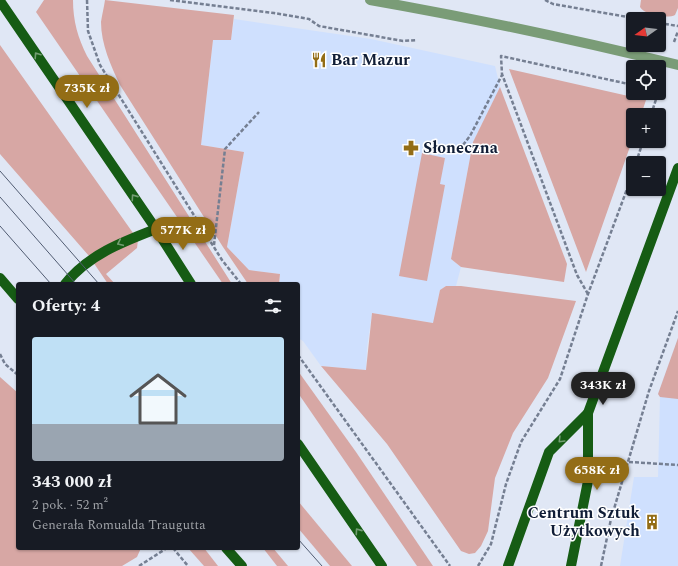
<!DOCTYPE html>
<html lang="pl">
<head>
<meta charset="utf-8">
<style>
  body { margin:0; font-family:Spectral,serif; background:#20242c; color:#f1f3f6; height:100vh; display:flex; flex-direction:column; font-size:15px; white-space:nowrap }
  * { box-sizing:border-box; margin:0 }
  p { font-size:13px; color:#9ea1a6 }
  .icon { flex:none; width:22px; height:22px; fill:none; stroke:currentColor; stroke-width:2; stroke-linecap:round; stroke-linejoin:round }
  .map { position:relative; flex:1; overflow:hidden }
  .drawer { position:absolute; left:16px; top:282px; width:284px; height:268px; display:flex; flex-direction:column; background:#171b24; border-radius:4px; box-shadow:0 1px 3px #0004 }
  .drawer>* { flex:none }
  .needle { width:26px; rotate:256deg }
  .fabs { position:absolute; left:626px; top:12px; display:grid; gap:8px }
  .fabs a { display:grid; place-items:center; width:40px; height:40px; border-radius:4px; background:#171b24; box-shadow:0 1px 3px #0004; font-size:20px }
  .price { position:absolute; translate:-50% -34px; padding:0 9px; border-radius:14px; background:#936d16; color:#fff; font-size:13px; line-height:26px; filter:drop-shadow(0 1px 2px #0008) }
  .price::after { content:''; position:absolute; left:50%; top:24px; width:12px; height:9px; margin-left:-6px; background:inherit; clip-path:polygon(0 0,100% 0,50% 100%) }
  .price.active { background:#222; color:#fff }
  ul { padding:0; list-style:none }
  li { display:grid; align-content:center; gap:8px; height:212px; padding:0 16px }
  li span { display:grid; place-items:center; height:124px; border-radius:4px; color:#555 }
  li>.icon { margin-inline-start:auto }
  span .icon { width:72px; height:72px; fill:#fffc; stroke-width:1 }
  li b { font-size:17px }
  h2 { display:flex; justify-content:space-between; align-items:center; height:48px; padding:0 16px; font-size:17px }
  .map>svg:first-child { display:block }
  .built { fill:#cfe0fe }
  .green { fill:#d7a7a4 }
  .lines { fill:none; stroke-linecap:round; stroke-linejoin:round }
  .path { stroke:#757f92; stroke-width:2.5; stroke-dasharray:4 2; stroke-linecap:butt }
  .minor { stroke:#7a9c77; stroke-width:10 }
  .major { stroke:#165c14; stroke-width:10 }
  .tram { stroke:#515c72; stroke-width:1 }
  .oneway { stroke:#739d72 }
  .labels { text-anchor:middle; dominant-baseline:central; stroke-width:3; stroke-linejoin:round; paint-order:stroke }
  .poi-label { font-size:16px; font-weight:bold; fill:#101d36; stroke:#fff; text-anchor:start }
</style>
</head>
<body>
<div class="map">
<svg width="678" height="566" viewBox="0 0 678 566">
  <rect width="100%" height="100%" fill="#e0e7f5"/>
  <g class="built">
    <path d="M234,19L371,39L495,66L500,87L473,142L451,259L461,267L456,286H446L440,290L434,323L372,313L367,348L366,370L321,366L303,341L298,338V284H279L280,274L249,270L227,247L244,152L201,145L213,40H231Z"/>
    <path d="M678,338V566H620L634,477H658L660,397L658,394Z"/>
  </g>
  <g class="green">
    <path d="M44,0H73C73,21 78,38 87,56L232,284H223L36,12Z"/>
    <path d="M105,0L234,15L231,40H213L201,145L244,152L227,247L249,270L280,274L279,284H248L223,247L120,85C111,66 101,44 101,22C102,15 104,7 105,0Z"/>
    <path d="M641,0H678V8L675,15C668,19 644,15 640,7Z"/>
    <path d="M0,45L138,240L137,248L106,274L115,284H108L89,256L0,154Z"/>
    <path d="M509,69L646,100L641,115H633V138L586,272Z"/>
    <path d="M500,87L567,264L564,282L461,267L451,259L473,142Z"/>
    <path d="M422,153L445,158L440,184L445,185L427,281L399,276Z"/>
    <path d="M446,286H461L576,301L548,378L513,433L495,478L488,531L481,546L475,553L469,554L461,551L387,444L321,366L366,370L372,313L433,323L440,290Z"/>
    <path d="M678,338V399L660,397L658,394Z"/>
    <path d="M298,371L356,452L433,566H417L298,393Z"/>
    <path d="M0,377L18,393V548H141L137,557L122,566H0Z"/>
    <path d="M298,501L352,566H330L298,528Z"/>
    <path d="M188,548H204L218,566H204Z"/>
    <path d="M263,548H273L288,566H277Z"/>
  </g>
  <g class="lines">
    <g class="path">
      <path d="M87,0L88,31L100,65L222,260L241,284"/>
      <path d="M170,0L274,13L309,19L319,26L403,41L417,40"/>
      <path d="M545,0L553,4L639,19"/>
      <path d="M659,23L678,26"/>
      <path d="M674,42L678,31"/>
      <path d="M659,88L661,83"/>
      <path d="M651,115L658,93"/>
      <path d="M463,145L470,136L502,75"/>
      <path d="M636,163L643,141"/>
      <path d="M214,245L225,149L259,112"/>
      <path d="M588,294L577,275L502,74L501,56L633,85"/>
      <path d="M0,354L5,364L18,375"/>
      <path d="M298,355L450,566"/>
      <path d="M629,462L678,465"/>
      <path d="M173,548L188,566"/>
      <path d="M139,566L167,548"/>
      <path d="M478,566L491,544L506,484L521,442L560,379L588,294L633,173"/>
      <path d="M601,566L611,519L649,391L678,311"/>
    </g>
    <path class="minor" d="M370,0C473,18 576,40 678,65"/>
    <g class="major">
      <path d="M0,1L156,229L191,284"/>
      <path d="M0,278L18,299"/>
      <path d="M65,284C88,255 122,242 156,229"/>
      <path d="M298,444L382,566"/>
      <path d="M226,548L242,566"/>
      <path d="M508,566L549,452L588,413"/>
      <path d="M571,566L588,481V413L678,168"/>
    </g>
    <g class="tram">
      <path d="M0,171L99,284"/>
      <path d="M0,197L76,284"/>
      <path d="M0,226L51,284"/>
      <path d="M298,539L322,566"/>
    </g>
  </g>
  <defs><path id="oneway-chevron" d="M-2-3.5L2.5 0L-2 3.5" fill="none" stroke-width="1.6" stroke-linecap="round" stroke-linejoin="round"/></defs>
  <g class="oneway">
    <use href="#oneway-chevron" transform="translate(37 55) rotate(-124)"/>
    <use href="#oneway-chevron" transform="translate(134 197) rotate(-125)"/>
    <use href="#oneway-chevron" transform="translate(120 243) rotate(155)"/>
    <use href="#oneway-chevron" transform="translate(561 440) rotate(135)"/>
    <use href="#oneway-chevron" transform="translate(358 531) rotate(-125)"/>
  </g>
  <defs>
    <g id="restaurant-bare" transform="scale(1.2)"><path d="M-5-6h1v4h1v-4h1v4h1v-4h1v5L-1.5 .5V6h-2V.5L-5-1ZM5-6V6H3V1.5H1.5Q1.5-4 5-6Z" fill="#936d16" stroke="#fff" stroke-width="2.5" paint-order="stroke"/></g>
    <g id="pharmacy-bare" transform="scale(1.2)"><path d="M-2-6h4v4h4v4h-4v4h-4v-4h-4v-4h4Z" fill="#936d16" stroke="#fff" stroke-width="2.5" paint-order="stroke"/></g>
    <g id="building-bare" transform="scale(1.2)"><path d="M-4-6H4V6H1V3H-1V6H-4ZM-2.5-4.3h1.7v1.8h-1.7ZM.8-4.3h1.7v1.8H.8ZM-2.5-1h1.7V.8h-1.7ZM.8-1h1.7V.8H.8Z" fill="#936d16" stroke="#fff" stroke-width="2.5" paint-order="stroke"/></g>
  </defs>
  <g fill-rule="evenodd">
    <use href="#restaurant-bare" x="319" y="60"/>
    <use href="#pharmacy-bare" x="411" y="148"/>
    <use href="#building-bare" x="652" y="522"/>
  </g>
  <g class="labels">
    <g class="poi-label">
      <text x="331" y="60">Bar Mazur</text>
      <text x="423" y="148">Słoneczna</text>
      <text x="640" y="513" text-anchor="end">Centrum Sztuk<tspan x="640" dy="18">Użytkowych</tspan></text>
    </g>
  </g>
</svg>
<div class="fabs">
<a><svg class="needle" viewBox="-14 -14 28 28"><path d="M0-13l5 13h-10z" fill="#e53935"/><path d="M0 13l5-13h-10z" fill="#9ea1a6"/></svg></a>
<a><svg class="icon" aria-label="locate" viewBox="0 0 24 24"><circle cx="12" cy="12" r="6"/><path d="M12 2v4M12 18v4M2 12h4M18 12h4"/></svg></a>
<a>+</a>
<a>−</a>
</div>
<b class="price" style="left:87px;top:109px">735K zł</b>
<b class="price" style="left:183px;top:251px">577K zł</b>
<b class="price active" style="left:603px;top:406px">343K zł</b>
<b class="price" style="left:597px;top:491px">658K zł</b>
<section class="drawer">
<h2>Oferty: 4<svg class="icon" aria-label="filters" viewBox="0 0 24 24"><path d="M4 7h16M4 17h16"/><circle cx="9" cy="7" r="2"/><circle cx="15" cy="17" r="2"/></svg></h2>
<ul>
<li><span style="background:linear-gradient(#bfe0f5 70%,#9aa5b1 0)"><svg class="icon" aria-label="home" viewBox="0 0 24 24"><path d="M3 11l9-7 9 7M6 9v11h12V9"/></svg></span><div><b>343 000 zł</b><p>2 pok. · 52 m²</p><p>Generała Romualda Traugutta</p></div></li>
</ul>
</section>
</div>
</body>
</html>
